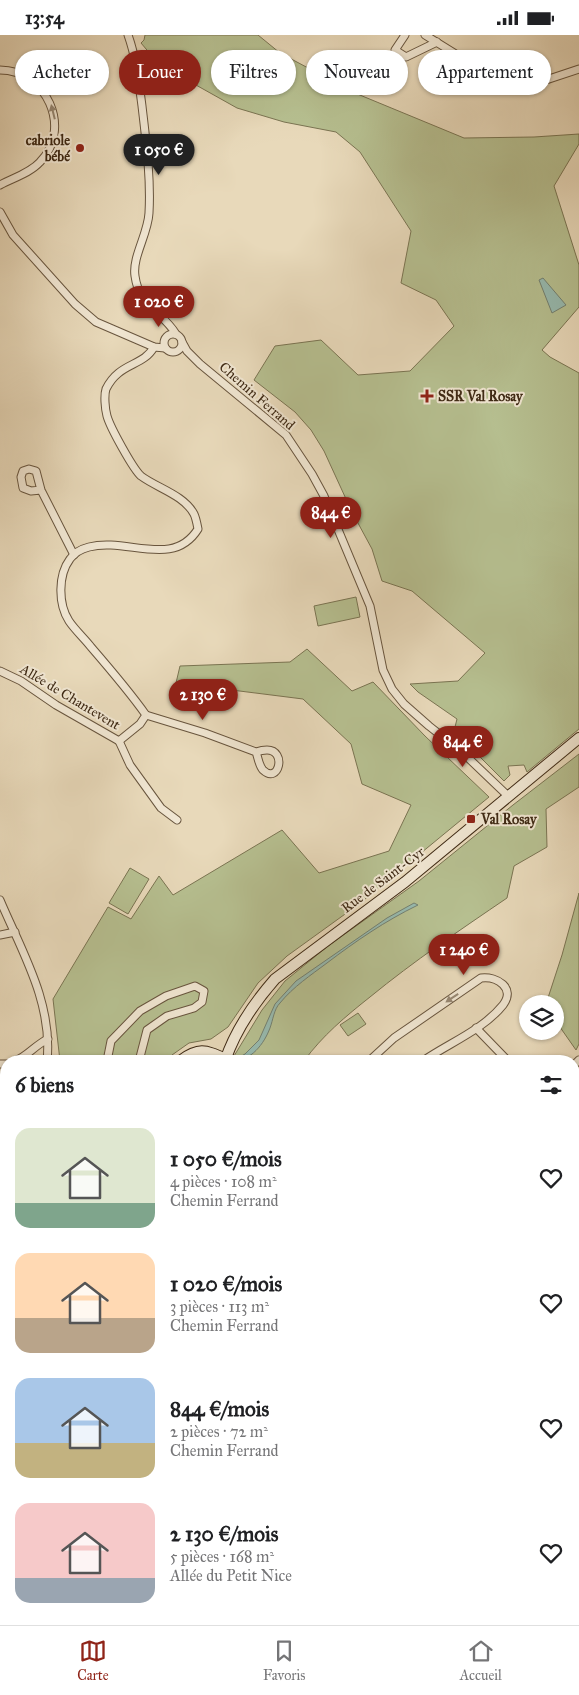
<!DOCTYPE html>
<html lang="fr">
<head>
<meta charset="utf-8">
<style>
  body { margin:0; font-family:"IM FELL Great Primer",serif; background:#f6f6f6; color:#202124; height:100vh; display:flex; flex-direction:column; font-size:19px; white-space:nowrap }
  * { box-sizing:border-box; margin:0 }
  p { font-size:16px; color:#757577 }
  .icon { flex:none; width:28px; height:28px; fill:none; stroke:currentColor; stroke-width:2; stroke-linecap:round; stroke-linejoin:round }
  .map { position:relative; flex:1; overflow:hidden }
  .drawer { position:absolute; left:0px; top:1020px; width:580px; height:570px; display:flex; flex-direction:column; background:#fff; border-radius:20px 20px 0 0; box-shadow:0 1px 4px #0004 }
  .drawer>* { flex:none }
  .banner { position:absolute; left:15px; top:15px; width:550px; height:45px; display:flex; gap:10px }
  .tools { position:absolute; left:519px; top:960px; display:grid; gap:10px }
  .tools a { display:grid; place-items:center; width:45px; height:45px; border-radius:50%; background:#fff; box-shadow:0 1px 4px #0004; font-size:25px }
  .price { position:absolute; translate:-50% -42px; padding:0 11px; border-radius:18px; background:#8f2418; color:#fff; font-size:16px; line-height:32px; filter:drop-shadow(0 1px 2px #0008) }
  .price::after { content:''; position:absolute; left:50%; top:30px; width:15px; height:11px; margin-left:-8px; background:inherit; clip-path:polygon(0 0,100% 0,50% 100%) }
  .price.current { background:#222; color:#fff }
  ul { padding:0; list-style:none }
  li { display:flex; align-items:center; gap:15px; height:125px; padding:0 15px }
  li span { display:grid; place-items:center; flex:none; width:140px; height:100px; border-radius:15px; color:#555 }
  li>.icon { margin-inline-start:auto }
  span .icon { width:60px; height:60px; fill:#fffc; stroke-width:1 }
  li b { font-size:21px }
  h2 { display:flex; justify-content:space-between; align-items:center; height:60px; padding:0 15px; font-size:21px }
  .chip { padding:0 18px; border-radius:22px; background:#fff; box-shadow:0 1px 4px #0004; font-size:18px; line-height:45px }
  .chip.current { background:#8f2418; color:#fff }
  .status { display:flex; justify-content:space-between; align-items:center; height:35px; padding:0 25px; background:#fff; direction:ltr }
  .status svg { height:14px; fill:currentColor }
  .dock { display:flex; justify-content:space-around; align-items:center; height:70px; border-top:1px solid #e0e0e0; background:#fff; font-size:14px; color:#757577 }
  .dock a { display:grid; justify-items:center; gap:2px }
  .dock .current { color:#8f2418 }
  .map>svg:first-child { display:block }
  .green { fill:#b6bf90; stroke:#7a7452 }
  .water { fill:#97baaf; stroke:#738071 }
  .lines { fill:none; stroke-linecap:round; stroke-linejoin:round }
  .stream { stroke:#738071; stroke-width:2.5 }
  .street-tunnel { stroke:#c6b699; stroke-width:7; stroke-dasharray:7 3.5; stroke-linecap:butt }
  .highway-tunnel { stroke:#c6b699; stroke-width:12; stroke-dasharray:12 6; stroke-linecap:butt }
  .street-casing { stroke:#68553e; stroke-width:9 }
  .secondary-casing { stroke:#3e2914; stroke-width:12 }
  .highway-casing { stroke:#3e2914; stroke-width:14 }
  .street { stroke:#f0e6d2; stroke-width:7 }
  .secondary { stroke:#f0e6d2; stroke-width:10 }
  .highway { stroke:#e4bc7d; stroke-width:12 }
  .rail-casing { stroke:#3e2914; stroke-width:4.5 }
  .rail { stroke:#f0e6d2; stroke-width:2.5; stroke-dasharray:8; stroke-linecap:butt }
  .oneway { fill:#978873 }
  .poi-dot { fill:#8f2418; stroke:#f0e6d2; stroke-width:2 }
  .labels { text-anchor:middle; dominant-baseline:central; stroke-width:4; stroke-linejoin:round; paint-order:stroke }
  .poi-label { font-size:14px; font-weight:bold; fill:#3e2914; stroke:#f0e6d2; text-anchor:start }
  .street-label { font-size:14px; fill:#3e2914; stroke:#f0e6d2 }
</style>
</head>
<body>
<div class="status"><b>13:54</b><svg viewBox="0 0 49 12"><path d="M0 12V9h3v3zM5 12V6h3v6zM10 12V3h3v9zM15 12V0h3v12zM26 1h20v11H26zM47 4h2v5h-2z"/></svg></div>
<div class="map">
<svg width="579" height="1590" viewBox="0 0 579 1590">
  <rect width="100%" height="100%" fill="#e8d9ba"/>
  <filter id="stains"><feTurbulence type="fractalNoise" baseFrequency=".004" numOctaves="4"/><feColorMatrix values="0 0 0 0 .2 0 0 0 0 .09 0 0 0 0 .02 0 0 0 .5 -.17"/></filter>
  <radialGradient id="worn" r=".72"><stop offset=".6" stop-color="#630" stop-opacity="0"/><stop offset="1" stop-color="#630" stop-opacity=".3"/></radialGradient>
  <g class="green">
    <path d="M145,0H258L280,18L355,58L464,103L534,102L579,99V109L554,151L579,230V272L542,315L550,322L579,338V694L527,737L524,730L508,731L510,740L504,746L454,696L457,684L418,657L410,649L458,646L485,618L412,556L382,546L372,514L352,477L324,416L311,395L295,377L254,345L275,311L321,305L358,340L410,336L454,291L436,265L401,248L411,196L360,117L336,97L284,87L237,73L187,45L152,21L141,8L144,5Z"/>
    <path d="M356,562L360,582L318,591L314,571Z"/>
    <path d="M307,614L352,656L373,647L425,701L489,762L359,869L287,921L258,948L228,992L211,1004L189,1008L172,1020L169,1026H60L53,964L108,872L131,884L159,841L173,860L282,795L319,838L389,816L411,770L362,749L351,709L303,664L176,648L180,631L290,627Z"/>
    <path d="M579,719V752L546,774L547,812L514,831L507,863C460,895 414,926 370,962C346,981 322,1001 304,1026H232L234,1021L262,975L285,946L328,911L419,846L513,770Z"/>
    <path d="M130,833L149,844L128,879L109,868Z"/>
    <path d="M579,858V1009L576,1015L555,985V969H546L562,920Z"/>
    <path d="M358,978L366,989L348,1001L340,990Z"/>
    <path d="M0,1173H6V1319L0,1317Z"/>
    <path d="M0,1328L6,1330V1407L0,1397Z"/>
  </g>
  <g class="water">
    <path d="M543,243L566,270L552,278L539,245Z"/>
    <path d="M414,868L418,870C385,886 356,906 327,928C311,940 293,952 280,968C274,974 273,985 270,993C264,1009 251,1026 233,1026L245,1019L259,1005L275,969L296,946L387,883Z"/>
  </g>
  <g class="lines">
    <path class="stream" d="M0,1318L6,1320"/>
    <path class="street-tunnel" d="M574,1286L579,1289"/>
    <g class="highway-tunnel">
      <path d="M574,1241H579"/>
      <path d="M574,1255H579"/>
      <path d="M37,1590L41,1584"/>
      <path d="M51,1590L55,1584"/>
    </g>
    <g class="street-casing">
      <g id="street">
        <path d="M128,0C136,22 139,48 142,71C146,106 151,143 149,178C148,199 132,222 135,241C139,272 162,276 176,299"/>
        <path d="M405,0L395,15L406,22L437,7"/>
        <path d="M425,0L496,44L524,50L549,44L579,34"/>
        <path d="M0,35C46,35 73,93 40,127C30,138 13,143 0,150"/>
        <path d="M0,177L13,200L75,269L96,287L154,312L165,313"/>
        <circle cx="173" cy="308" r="9"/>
        <path d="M182,307L187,316L200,329L286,400L312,439L324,461L370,571L383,635L392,654L404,669L429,691L462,717L508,761"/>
        <path d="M41,455L31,456L23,453L21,442L23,436L29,434L36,436L41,455L74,520"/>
        <path d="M0,636L21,646L56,670L119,706L140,689L146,680C129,656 110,634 91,612C84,603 75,595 69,586C58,569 58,540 70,524C75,517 81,514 89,512C127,502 173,534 198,494C197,489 196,483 194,479C184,460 157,453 141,441C133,434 110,392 107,381C105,374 104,360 106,354C119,327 143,332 154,312"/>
        <path d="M146,680L205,698L256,717C258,722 259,731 263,735C279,750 287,715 267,715C264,715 259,716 256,717"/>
        <path d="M119,706L130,730L161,773L177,785"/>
        <path d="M0,865C22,917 53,968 47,1026"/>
        <path d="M0,900L15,897"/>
        <path d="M476,993L508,1026"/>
        <path d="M15,1026C28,1021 35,1010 48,1004"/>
        <path d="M107,1026L111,1006L140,976L166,961L195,951L204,956L202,967L194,973L167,981L147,995L139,1026"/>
        <path d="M369,1026L394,1003L481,943C497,941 516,953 503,970C483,995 449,1008 423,1026"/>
        <path d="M0,1029H6"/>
        <path d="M574,1030L579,1025"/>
        <path d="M0,1119L6,1112"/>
        <path d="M0,1151L6,1152"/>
        <path d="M574,1230L579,1222"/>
        <path d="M0,1324L6,1326"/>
        <path d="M574,1422L579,1424"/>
        <path d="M478,1584L487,1590"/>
      </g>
    </g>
    <g class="secondary-casing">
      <g id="secondary">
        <path d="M180,1026C199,1012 205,1015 226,1024"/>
        <path d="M225,1026C235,996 254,968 275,944L405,847L579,703"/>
        <path d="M0,1225H6"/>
        <path d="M574,1347L579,1339"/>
        <path d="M280,1590L281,1584"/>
        <path d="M447,1590L450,1584"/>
      </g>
    </g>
    <g class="highway-casing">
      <g id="highway">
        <path d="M574,1097L579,1095"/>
        <path d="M574,1116L579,1112"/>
        <path d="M574,1131L579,1127"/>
        <path d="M574,1142L579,1138"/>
      </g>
    </g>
    <use href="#street" class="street"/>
    <use href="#secondary" class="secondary"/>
    <use href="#highway" class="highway"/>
    <g class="rail-casing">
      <g id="rail">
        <path d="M574,1284L579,1276"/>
        <path d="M574,1302L579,1293"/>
        <path d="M410,1590L413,1584"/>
        <path d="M423,1590L425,1584"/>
      </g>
    </g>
    <use href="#rail" class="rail"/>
  </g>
  <defs><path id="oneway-solid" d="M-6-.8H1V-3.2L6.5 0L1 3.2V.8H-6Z" transform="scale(1.25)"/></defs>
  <g class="oneway">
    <use href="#oneway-solid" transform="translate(53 77) rotate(-104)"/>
    <use href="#oneway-solid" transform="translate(452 963) rotate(146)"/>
  </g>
  <g class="poi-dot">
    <circle cx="80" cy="113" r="5"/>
    <path d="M424.5 353.5h5v5h5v5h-5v5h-5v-5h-5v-5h5z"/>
    <rect x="466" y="779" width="10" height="10" rx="2.5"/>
  </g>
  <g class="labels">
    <g class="poi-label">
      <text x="70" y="105" text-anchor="end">cabriole<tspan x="70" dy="16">bébé</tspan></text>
      <text x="438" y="361">SSR Val Rosay</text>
      <text x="481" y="784">Val Rosay</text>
    </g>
    <g class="street-label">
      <text transform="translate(257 361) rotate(41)">Chemin Ferrand</text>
      <text transform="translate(70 662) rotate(31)">Allée de Chantevent</text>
      <text transform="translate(383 845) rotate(-37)">Rue de Saint-Cyr</text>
    </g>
  </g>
  <rect width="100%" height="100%" filter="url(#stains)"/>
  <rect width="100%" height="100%" fill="url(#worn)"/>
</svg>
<div class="tools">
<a><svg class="icon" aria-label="layers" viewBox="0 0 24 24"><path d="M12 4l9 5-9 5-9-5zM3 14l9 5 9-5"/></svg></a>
</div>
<b class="price current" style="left:159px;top:141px">1 050 €</b>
<b class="price" style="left:159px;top:293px">1 020 €</b>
<b class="price" style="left:331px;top:504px">844 €</b>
<b class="price" style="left:203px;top:686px">2 130 €</b>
<b class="price" style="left:463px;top:733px">844 €</b>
<b class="price" style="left:464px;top:941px">1 240 €</b>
<div class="banner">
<a class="chip">Acheter</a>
<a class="chip current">Louer</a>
<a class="chip">Filtres</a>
<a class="chip">Nouveau</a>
<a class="chip">Appartement</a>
</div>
<section class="drawer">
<h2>6 biens<svg class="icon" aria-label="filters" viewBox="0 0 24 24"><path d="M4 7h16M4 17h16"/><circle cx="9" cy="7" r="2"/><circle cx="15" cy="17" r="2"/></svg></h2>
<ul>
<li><span style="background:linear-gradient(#dfe7d0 75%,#7fa58c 0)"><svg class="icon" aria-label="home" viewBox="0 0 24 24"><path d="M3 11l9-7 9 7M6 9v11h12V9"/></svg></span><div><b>1 050 €/mois</b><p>4 pièces · 108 m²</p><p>Chemin Ferrand</p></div><svg class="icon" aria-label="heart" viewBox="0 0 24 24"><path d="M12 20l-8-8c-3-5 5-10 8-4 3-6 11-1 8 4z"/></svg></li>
<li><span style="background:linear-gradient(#ffd9b3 65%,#b9a48a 0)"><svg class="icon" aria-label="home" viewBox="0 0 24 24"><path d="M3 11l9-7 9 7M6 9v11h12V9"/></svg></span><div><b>1 020 €/mois</b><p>3 pièces · 113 m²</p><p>Chemin Ferrand</p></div><svg class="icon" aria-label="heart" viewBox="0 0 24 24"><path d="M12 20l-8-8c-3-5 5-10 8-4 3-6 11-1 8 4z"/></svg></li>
<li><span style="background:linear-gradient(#a9c7e8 65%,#c2b280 0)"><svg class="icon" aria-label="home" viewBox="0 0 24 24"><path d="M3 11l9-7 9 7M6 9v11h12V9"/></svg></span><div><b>844 €/mois</b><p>2 pièces · 72 m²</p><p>Chemin Ferrand</p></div><svg class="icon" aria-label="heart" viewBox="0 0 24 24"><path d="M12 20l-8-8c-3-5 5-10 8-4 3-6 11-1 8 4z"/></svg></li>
<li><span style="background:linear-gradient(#f6c9c9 75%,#9aa5b1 0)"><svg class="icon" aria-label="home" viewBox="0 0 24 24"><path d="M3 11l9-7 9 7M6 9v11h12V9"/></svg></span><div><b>2 130 €/mois</b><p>5 pièces · 168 m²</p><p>Allée du Petit Nice</p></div><svg class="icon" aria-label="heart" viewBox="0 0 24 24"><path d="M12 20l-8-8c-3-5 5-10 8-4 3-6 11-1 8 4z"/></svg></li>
</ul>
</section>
</div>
<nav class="dock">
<a class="current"><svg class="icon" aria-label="map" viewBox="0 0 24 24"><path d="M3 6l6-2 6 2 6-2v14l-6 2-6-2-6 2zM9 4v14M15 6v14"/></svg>Carte</a>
<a><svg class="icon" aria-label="saved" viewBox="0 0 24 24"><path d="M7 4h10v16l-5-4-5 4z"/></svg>Favoris</a>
<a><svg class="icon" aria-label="home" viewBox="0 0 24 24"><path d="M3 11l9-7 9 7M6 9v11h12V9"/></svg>Accueil</a>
</nav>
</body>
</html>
